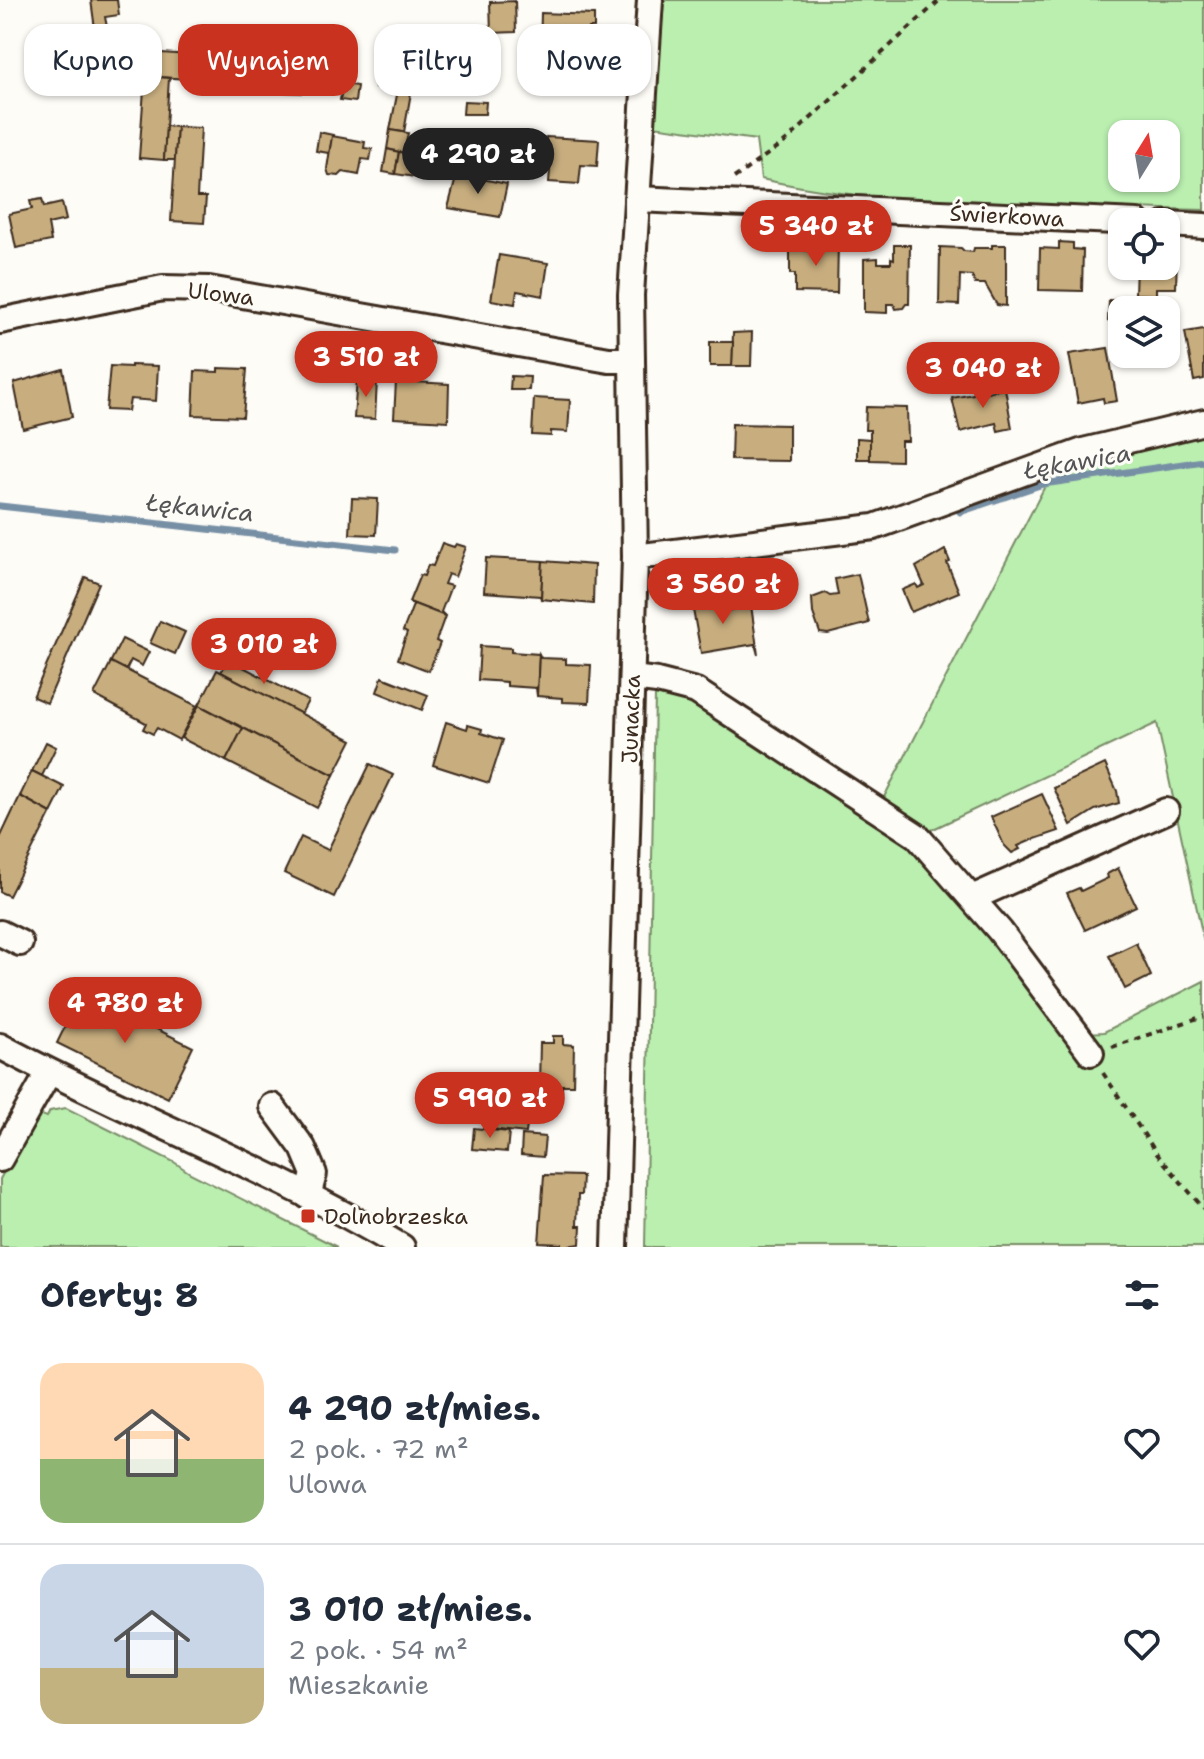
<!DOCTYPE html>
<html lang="pl">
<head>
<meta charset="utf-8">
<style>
  body { margin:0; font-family:"Shantell Sans",sans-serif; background:#f2f2f3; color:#1f2937; height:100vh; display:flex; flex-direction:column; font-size:30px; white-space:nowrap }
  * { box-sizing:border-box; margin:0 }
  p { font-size:26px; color:#747a83 }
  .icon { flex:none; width:44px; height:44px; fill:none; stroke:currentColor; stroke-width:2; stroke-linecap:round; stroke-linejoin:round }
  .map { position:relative; height:1247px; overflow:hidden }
  .sheet { display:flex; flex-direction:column; background:#fff; flex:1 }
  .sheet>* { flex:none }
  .guide { position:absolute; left:24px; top:24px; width:800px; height:72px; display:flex; gap:16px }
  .needle { width:52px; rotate:11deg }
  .buttons { position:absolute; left:1108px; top:120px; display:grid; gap:16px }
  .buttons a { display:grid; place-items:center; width:72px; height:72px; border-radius:16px; background:#fff; box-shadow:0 2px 6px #0004; font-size:40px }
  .price { position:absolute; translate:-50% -68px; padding:0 18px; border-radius:28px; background:#c8321e; color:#fff; font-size:26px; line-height:52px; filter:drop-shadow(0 2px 4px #0008) }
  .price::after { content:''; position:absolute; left:50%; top:48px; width:24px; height:18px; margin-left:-12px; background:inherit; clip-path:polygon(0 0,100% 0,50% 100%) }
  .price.active { background:#222; color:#fff }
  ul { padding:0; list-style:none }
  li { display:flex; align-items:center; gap:24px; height:200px; padding:0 40px }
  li+li { border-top:2px solid #e0e1e3 }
  li span { display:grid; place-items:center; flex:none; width:224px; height:160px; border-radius:24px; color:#555 }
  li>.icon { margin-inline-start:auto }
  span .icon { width:96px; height:96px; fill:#fffc; stroke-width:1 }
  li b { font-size:34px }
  h2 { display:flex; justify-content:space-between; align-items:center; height:96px; padding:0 40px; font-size:34px }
  .tag { padding:0 28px; border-radius:24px; background:#fff; box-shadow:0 2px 6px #0004; font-size:28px; line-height:72px }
  .tag.active { background:#c8321e; color:#fff }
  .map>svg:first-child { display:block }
  .green { fill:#baefb0; stroke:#7a8c67; stroke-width:2; fill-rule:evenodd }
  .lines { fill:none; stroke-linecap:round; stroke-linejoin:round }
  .stream { stroke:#778fa4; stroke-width:7 }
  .building { fill:#c8ae7f; stroke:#3b2a1e; stroke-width:2 }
  .minor-casing { stroke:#3b2a1e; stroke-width:30 }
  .path { stroke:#3b2a1e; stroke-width:4; stroke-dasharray:6 6; stroke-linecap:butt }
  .minor { stroke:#fdfcf7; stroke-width:24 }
  .poi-dot { fill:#c8321e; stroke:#fdfcf7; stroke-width:3 }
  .labels { text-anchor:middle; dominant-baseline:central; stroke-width:6; stroke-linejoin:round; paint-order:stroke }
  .street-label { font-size:22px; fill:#3b2a1e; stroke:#fdfcf7 }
  .poi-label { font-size:22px; fill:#3b2a1e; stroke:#fdfcf7; text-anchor:start }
  .water-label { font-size:24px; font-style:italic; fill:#545456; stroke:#fdfcf7 }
</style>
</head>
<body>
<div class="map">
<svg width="1204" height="1247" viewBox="0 0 1204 1247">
  <rect width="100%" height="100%" fill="#fdfcf7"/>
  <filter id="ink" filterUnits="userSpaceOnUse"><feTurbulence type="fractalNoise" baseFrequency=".0125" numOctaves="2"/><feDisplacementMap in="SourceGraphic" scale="16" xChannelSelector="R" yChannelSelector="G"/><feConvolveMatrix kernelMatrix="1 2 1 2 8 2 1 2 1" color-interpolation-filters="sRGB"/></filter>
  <g filter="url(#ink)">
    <g class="green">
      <path d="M664,0H1204V210C1056,205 906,211 761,179L756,140L653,126ZM1122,134H1166V178H1122Z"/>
      <path d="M1204,436V942L1157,723L929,831L882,801L1045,486L1122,452Z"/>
      <path d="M655,695L688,699L913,846L997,941L1067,1034L1104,1032L1204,981V1247H645Z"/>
      <path d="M66,1108L174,1162L190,1173L337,1247H0V1179L36,1113L47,1117L50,1111Z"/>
    </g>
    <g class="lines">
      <g class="stream">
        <path d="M0,506L395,550"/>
        <path d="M960,512L1043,484L1204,461"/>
      </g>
    </g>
    <g class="building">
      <path d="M91,0H117L119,15L105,17L107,27L95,29Z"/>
      <path d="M515,1L516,32L491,33L490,2Z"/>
      <path d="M541,13L594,15V28H589V53L540,52Z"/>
      <path d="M146,52L206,56L204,84L187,83V79L145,76Z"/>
      <path d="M206,56L239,58V62H247L246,75H238L237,86L222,85V89L204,88Z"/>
      <path d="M300,60L322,62L321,75H299Z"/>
      <path d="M253,65L285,67L283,92L251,89Z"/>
      <path d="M378,65L393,67L389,90L375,88Z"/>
      <path d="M284,69L299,70V75H303L302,93L283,92Z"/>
      <path d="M145,76L169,78L164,160L139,158Z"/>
      <path d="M343,84L357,86L355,102L340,100Z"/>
      <path d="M399,85L412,87L404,132L390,130Z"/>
      <path d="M464,101L486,102L485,114H463Z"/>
      <path d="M166,126L177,127L175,160H164Z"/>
      <path d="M177,127L201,128L197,197H206L204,223L171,221Z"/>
      <path d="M390,130L408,133L404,153L387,149Z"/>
      <path d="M319,132L333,135L329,153L316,151Z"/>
      <path d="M332,136L365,142L364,148L372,149L370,160L362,159L359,175L343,172L339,176L329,175L327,169Z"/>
      <path d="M546,137L599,140L597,166L581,165L579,184L549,182L550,170L543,169Z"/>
      <path d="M387,149L399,152L395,174L383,172Z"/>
      <path d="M399,152L426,156L422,178L395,174Z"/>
      <path d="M426,155L435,157L431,180L422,178L425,162H428L429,156Z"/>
      <path d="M457,174L507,184L500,217L448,208Z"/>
      <path d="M42,199L44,207L62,203L66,220L48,224L51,241L16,248L9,214L32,209L30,201Z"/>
      <path d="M813,242H838L837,293L795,292V274H790V249L813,251Z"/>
      <path d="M1059,242L1073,243V249L1083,250L1082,291L1039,290L1040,248L1059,249Z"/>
      <path d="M894,245H910L909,304H906L903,308L896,309L894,304H887V313L864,312V259L878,258V263H891V258L894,259Z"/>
      <path d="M992,245H1006V306L997,305L985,284H975L972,276L960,275L959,305L939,304L940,247L961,248L964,251L973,252L974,248H992Z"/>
      <path d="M499,255L548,263L543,296L517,291L515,304L491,300Z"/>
      <path d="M1166,256H1177L1176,288H1156V295L1135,294L1136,266H1166Z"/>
      <path d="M1109,300L1122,301L1121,321H1108Z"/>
      <path d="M1204,329V379L1194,381L1185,332Z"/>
      <path d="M752,332L751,366H732L733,333Z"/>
      <path d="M710,342H733L732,366H710Z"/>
      <path d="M1108,348L1117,401L1104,403L1103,398L1078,403L1069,354Z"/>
      <path d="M1016,355L1020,376L1008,378L1005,357Z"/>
      <path d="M131,365L158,366L156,401L130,399L128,411L106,410L110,366L131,367Z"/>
      <path d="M218,368L247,369L243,417L193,415L195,371L218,372Z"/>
      <path d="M63,369L72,417L23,429L14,383Z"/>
      <path d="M511,376L530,377L529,390H510Z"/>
      <path d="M357,378L377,380L375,419L354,418Z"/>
      <path d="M396,381L449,384L448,421L394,418Z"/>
      <path d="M1005,388L1012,428L998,431L996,423L960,432L952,398L973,394L976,390L987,392Z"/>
      <path d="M534,398L570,400L568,432L551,431V436L532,435Z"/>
      <path d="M866,407L907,408L908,441H901V461L870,460V430H865Z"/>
      <path d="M732,424L789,425V461L731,460Z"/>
      <path d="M857,438L870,439V459H857Z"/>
      <path d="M352,498L378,499L376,535L350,534Z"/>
      <path d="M442,543L454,547L456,544L466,547L455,577L448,574L444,584L451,586L441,612L445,616L409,602L420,575L424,576L428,565L433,566Z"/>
      <path d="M945,550L950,562L947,563L959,592L911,612L902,590L916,584L918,588L924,585L916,567Z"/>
      <path d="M486,558L543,561L541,599L540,596L484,592Z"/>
      <path d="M543,561L594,565L593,604L541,599Z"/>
      <path d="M858,574L869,623L828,634L820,633L813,613L812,598L825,593L830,596L838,595L835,579Z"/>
      <path d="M85,577L99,583L47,703L33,697Z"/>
      <path d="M716,596L718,613L751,605L758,655L755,644L701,653L691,599Z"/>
      <path d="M409,602L445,616L436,641L440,643L429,671L398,659L407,633L403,631L413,605Z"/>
      <path d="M160,621L185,632L175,654L150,643Z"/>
      <path d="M122,639L149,652L142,666L131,660L126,670L110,663Z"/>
      <path d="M480,646L511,648V652L539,654L537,696L536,688L507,686V682L478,680Z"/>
      <path d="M539,654L541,658L566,659V664L591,665L589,703L562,702V698L537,696Z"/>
      <path d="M228,659L308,701L301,714L221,672Z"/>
      <path d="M111,662L197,706L179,740L157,728L153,734L143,729L146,723L94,695Z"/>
      <path d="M217,670L352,740L334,775L199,705Z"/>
      <path d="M382,677L428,695L422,710L377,692Z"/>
      <path d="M199,705L243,728L226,761L181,738Z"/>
      <path d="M446,722L467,729L468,725L482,729L481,733L503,740L489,783L433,765Z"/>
      <path d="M243,728L334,775L317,808L226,761Z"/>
      <path d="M46,742L56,747L42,776L32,771Z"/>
      <path d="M370,764L393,775L334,897L284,873L301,837L328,850Z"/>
      <path d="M1105,764L1117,791L1119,803L1095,810L1071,825L1054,788Z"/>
      <path d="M32,771L64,787L51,813L20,796Z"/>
      <path d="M1042,794L1059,831L1032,840L1018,846L1020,849L1012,853L1004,845L991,817Z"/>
      <path d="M20,796L51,813L9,896L0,892V838Z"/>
      <path d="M1118,868L1136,906L1085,930L1067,893L1079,888L1081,891L1108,878L1107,874Z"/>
      <path d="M1136,943L1151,976L1125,989L1109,956Z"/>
      <path d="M82,992L193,1047L168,1098L57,1043Z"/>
      <path d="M553,1036H563V1044L574,1045L573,1085H562V1092L546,1091V1085H539L540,1043H553Z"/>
      <path d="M492,1115L528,1118L526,1133L491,1129Z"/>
      <path d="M474,1128L509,1132L507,1152L472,1149Z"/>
      <path d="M522,1135L545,1137L543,1157L521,1155Z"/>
      <path d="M544,1175L582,1176L581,1195H578L577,1226H581L580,1244L562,1247V1244L539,1243Z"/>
    </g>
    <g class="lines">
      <g class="minor-casing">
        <g id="minor">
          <path d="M637,199L1137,222"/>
          <path d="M1166,224L1204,226"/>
          <path d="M0,321L163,288L209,289L609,360H631"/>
          <path d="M635,557L874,527L1083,451L1204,422"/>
          <path d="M632,678L657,681L696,691L917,836L1000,931L1091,1053"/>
          <path d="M972,898L1166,811"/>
          <path d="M0,933L20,943"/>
          <path d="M0,1046C132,1117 274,1170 402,1247"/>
          <path d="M272,1106L303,1148L314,1174L308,1196"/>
          <path d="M0,1159L49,1072"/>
          <path d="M615,1247L635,557L631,295L650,0"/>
        </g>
      </g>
      <g class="path">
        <path d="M734,178L785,142L940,0"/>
        <path d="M1112,1047L1204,1016"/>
        <path d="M1103,1073L1157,1154L1204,1209"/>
      </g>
      <use href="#minor" class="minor"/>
    </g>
  </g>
  <rect class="poi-dot" x="300" y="1208" width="16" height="16" rx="4"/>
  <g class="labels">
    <g class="street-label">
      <text transform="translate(1007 216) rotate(3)">Świerkowa</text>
      <text transform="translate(221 294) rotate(7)">Ulowa</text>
      <text transform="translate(631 719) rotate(-88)">Junacka</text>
    </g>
    <g class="poi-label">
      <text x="324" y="1216">Dolnobrzeska</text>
    </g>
    <g class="water-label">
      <text transform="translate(1077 462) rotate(-10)">Łękawica</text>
      <text transform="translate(200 508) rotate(6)">Łękawica</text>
    </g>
  </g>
</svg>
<div class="buttons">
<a><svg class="needle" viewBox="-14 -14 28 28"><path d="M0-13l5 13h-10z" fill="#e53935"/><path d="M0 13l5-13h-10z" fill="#747a83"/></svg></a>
<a><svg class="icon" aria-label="locate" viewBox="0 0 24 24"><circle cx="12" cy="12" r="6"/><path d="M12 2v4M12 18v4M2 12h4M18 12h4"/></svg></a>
<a><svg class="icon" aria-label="layers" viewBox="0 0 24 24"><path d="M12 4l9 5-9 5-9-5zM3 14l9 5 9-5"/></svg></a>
</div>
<b class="price active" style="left:478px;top:196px">4 290 zł</b>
<b class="price" style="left:816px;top:268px">5 340 zł</b>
<b class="price" style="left:366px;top:399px">3 510 zł</b>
<b class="price" style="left:983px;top:410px">3 040 zł</b>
<b class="price" style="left:723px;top:626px">3 560 zł</b>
<b class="price" style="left:264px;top:686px">3 010 zł</b>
<b class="price" style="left:125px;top:1045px">4 780 zł</b>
<b class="price" style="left:490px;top:1140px">5 990 zł</b>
<div class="guide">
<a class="tag">Kupno</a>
<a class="tag active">Wynajem</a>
<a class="tag">Filtry</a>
<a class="tag">Nowe</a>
</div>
</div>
<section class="sheet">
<h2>Oferty: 8<svg class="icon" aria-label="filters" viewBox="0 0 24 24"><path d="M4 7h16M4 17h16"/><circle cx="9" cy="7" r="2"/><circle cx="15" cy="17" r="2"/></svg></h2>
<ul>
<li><span style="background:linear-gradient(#ffd9b3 60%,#8fb573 0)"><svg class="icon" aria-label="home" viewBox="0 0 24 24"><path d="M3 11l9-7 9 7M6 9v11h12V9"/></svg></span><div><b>4 290 zł/mies.</b><p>2 pok. · 72 m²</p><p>Ulowa</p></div><svg class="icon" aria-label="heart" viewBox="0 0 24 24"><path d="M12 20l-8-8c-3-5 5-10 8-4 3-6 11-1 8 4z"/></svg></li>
<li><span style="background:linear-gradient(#c9d6e8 65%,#c2b280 0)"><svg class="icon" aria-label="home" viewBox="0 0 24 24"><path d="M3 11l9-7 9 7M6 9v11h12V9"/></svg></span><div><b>3 010 zł/mies.</b><p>2 pok. · 54 m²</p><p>Mieszkanie</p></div><svg class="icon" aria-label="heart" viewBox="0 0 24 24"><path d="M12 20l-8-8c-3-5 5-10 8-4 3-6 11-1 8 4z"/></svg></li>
</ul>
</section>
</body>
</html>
